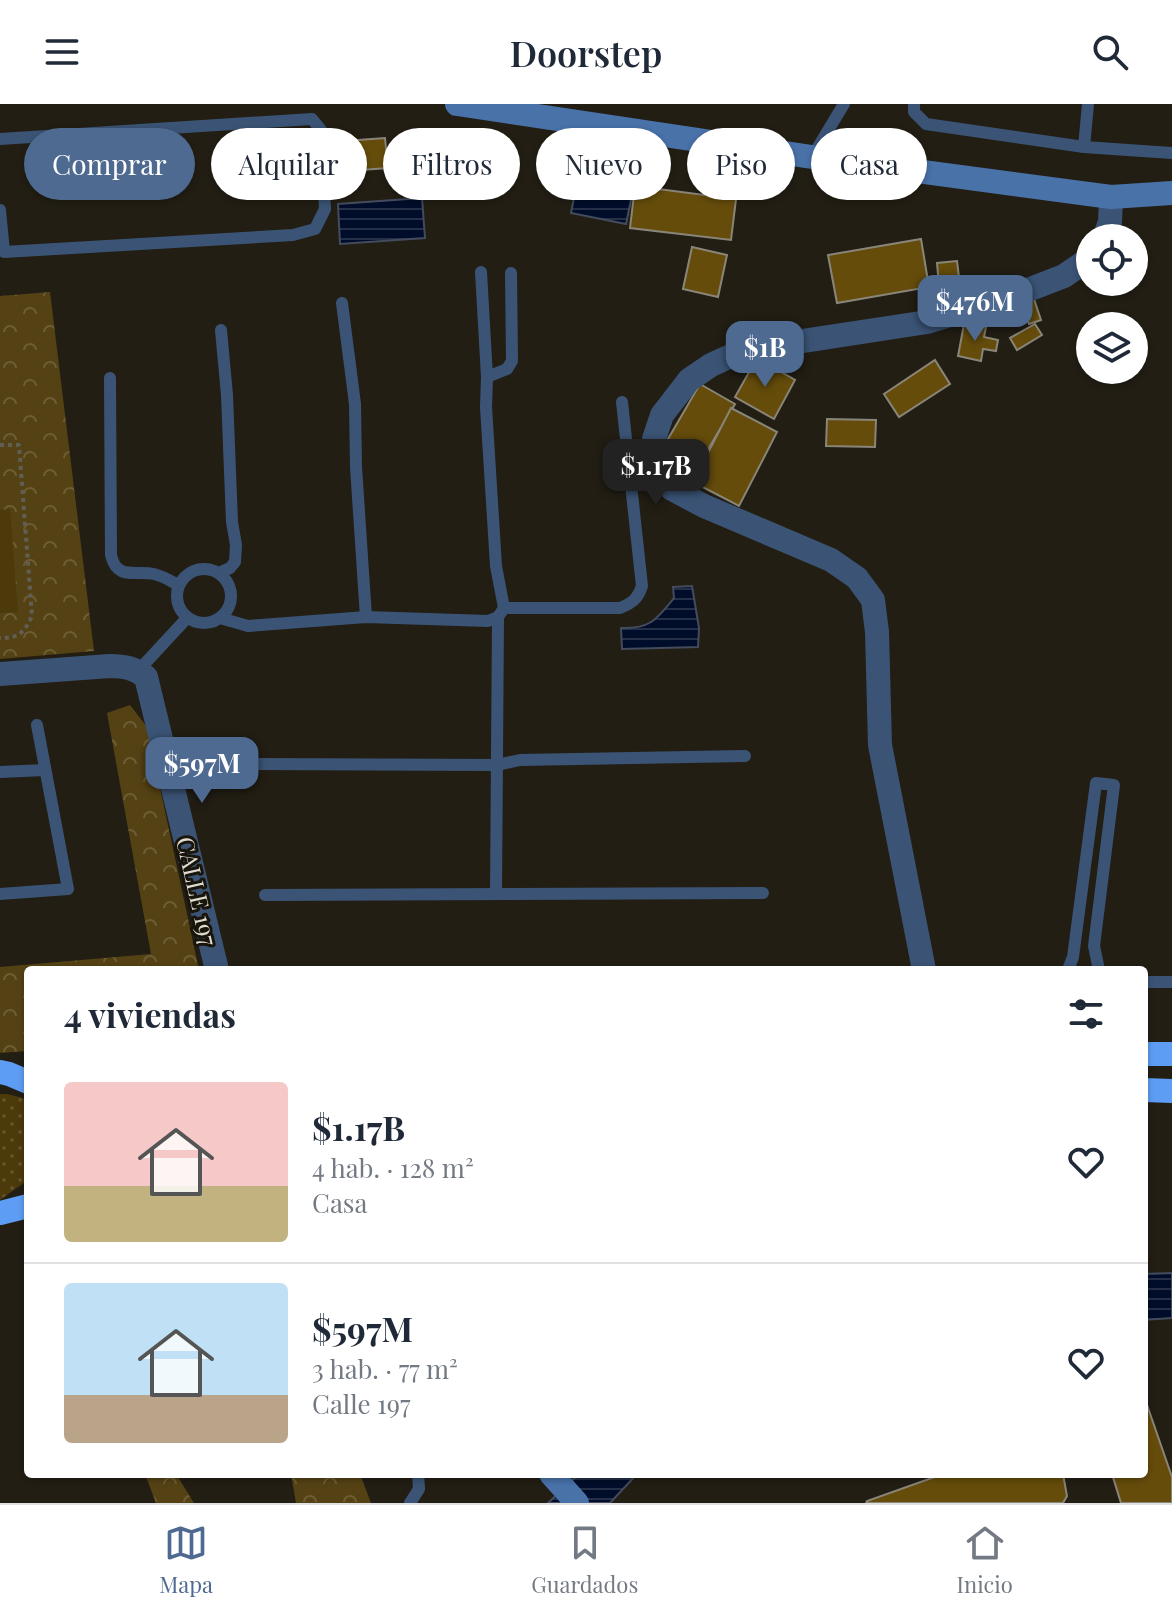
<!DOCTYPE html>
<html lang="es">
<head>
<meta charset="utf-8">
<style>
  body { margin:0; font-family:"Playfair Display",serif; background:#f6f6f7; color:#1f2937; height:100vh; display:flex; flex-direction:column; font-size:30px; white-space:nowrap }
  * { box-sizing:border-box; margin:0 }
  p { font-size:26px; color:#747a83 }
  .icon { flex:none; width:44px; height:44px; fill:none; stroke:currentColor; stroke-width:2; stroke-linecap:round; stroke-linejoin:round }
  .map { position:relative; flex:1; overflow:hidden }
  .panel { position:absolute; left:24px; top:862px; width:1124px; height:512px; display:flex; flex-direction:column; background:#fff; border-radius:8px; box-shadow:0 2px 6px #0004 }
  .panel>* { flex:none }
  .guide { position:absolute; left:24px; top:24px; width:1124px; height:72px; display:flex; gap:16px }
  .tools { position:absolute; left:1076px; top:120px; display:grid; gap:16px }
  .tools a { display:grid; place-items:center; width:72px; height:72px; border-radius:50%; background:#fff; box-shadow:0 2px 6px #0004; font-size:40px }
  .price { position:absolute; translate:-50% -68px; padding:0 18px; border-radius:16px; background:#4f6a90; color:#fff; font-size:26px; line-height:52px; filter:drop-shadow(0 2px 4px #0008) }
  .price::after { content:''; position:absolute; left:50%; top:48px; width:24px; height:18px; margin-left:-12px; background:inherit; clip-path:polygon(0 0,100% 0,50% 100%) }
  .price.on { background:#222; color:#fff }
  ul { padding:0; list-style:none }
  li { display:flex; align-items:center; gap:24px; height:200px; padding:0 40px }
  li+li { border-top:2px solid #e0e1e3 }
  li span { display:grid; place-items:center; flex:none; width:224px; height:160px; border-radius:8px; color:#555 }
  li>.icon { margin-inline-start:auto }
  span .icon { width:96px; height:96px; fill:#fffc; stroke-width:1 }
  li b { font-size:34px }
  h2 { display:flex; justify-content:space-between; align-items:center; height:96px; padding:0 40px; font-size:34px }
  .tag { padding:0 28px; border-radius:36px; background:#fff; box-shadow:0 2px 6px #0004; font-size:28px; line-height:72px }
  .tag.on { background:#4f6a90; color:#fff }
  header { display:flex; justify-content:space-between; align-items:center; height:104px; padding:0 40px; background:#fff; font-size:36px; font-weight:600 }
  .tab-bar { display:flex; justify-content:space-around; align-items:center; height:112px; border-top:2px solid #e0e1e3; background:#fff; font-size:22px; color:#747a83 }
  .tab-bar a { display:grid; justify-items:center; gap:4px }
  .tab-bar .on { color:#4f6a90 }
  .map>svg:first-child { display:block }
  .forest { fill:url(#forest-crowns) }
  .garden { fill:url(#garden-dots) }
  .pitch { fill:#4d3a0b }
  .water { fill:url(#water-rules); stroke:#434b5d; stroke-width:2 }
  .building { fill:#654c0b; stroke:#8a8579; stroke-width:2 }
  .lines { fill:none; stroke-linecap:round; stroke-linejoin:round }
  .path { stroke:#615e55; stroke-width:4; stroke-dasharray:4 4; stroke-linecap:butt }
  .lane { stroke:#3b5476; stroke-width:12 }
  .street { stroke:#3b5476; stroke-width:24 }
  .secondary { stroke:#4972a9; stroke-width:24 }
  .highway { stroke:#5d9ef4; stroke-width:24 }
  .labels { text-anchor:middle; dominant-baseline:central; stroke-width:6; stroke-linejoin:round; paint-order:stroke }
  .street-label { font-size:24px; fill:#dedbd4; stroke:#19150b }
</style>
</head>
<body>
<header><svg class="icon" aria-label="menu" viewBox="0 0 24 24"><path d="M4 6h16M4 12h16M4 18h16"/></svg>Doorstep<svg class="icon" aria-label="search" viewBox="0 0 24 24"><circle cx="10" cy="10" r="6"/><path d="M15 15l6 6"/></svg></header>
<div class="map">
<svg width="1172" height="1399" viewBox="0 0 1172 1399">
  <defs>
    <pattern id="forest-crowns" width="20" height="18" patternUnits="userSpaceOnUse" patternTransform="scale(2)"><rect width="20" height="18" fill="#554214"/><path d="M2 6a3 3 0 1 1 6 0M12 15a3 3 0 1 1 6 0" fill="none" stroke="#6d5d35"/></pattern>
    <pattern id="garden-dots" width="8" height="8" patternUnits="userSpaceOnUse" patternTransform="scale(2)"><rect width="8" height="8" fill="#4d3a0b"/><path d="M2 2h.1M6 6h.1" fill="none" stroke="#66562e" stroke-width="1.8" stroke-linecap="round"/></pattern>
    <pattern id="water-rules" width="6" height="5" patternUnits="userSpaceOnUse" patternTransform="scale(2)"><rect width="6" height="5" fill="#000d2a"/><path d="M0 2.5h6" fill="none" stroke="#253048"/></pattern>
  </defs>
  <rect width="100%" height="100%" fill="#221e14"/>
  <g class="forest">
    <path d="M50,188L94,547L0,555V192Z"/>
    <path d="M130,601L147,623L199,866H28V947L0,949V863L151,850L107,609Z"/>
    <path d="M145,1370H176L194,1399H156Z"/>
    <path d="M291,1370H360L371,1399H296Z"/>
  </g>
  <path class="garden" d="M0,990H7L27,995L28,997V1076L0,1096Z"/>
  <path class="pitch" d="M10,405L18,508L0,509V406Z"/>
  <g class="water">
    <path d="M577,79L632,91L626,120L571,109Z"/>
    <path d="M422,94L425,134L340,140L338,100Z"/>
    <path d="M692,482L699,524L698,543L622,545L621,524C650,525 656,516 674,494L673,483Z"/>
    <path d="M1172,1169V1214L1144,1216V1170Z"/>
    <path d="M579,1370H637L610,1399H548Z"/>
  </g>
  <g class="building">
    <path d="M385,34L388,64L333,68L331,38Z"/>
    <path d="M635,82L736,95L731,136L630,124Z"/>
    <path d="M921,135L929,183L837,199L828,151Z"/>
    <path d="M692,143L727,151L718,193L683,185Z"/>
    <path d="M957,157L961,190L940,193L937,159Z"/>
    <path d="M1032,189L1041,216L1029,220L1020,192Z"/>
    <path d="M964,220L986,223L984,233L998,236L996,247L983,245L981,257L958,252Z"/>
    <path d="M1035,220L1042,231L1017,246L1010,234Z"/>
    <path d="M757,254L795,276L774,315L735,293Z"/>
    <path d="M935,256L950,280L899,313L884,290Z"/>
    <path d="M700,280L735,300L688,379L654,359Z"/>
    <path d="M731,304L777,328L739,402L693,378Z"/>
    <path d="M827,315L876,316L875,343L826,342Z"/>
    <path d="M1146,1298L1172,1373V1399H1121L1112,1370H1144V1299Z"/>
    <path d="M943,1370H1063L1067,1392L1063,1399H866L867,1397Z"/>
  </g>
  <g class="lines">
    <path class="path" d="M0,341H19L32,512C24,529 19,534 0,534"/>
    <g class="lane">
      <path d="M914,0V8L926,20L1084,43L1172,49"/>
      <path d="M0,35L312,15L321,26L325,105L315,125L293,131L4,148L0,106"/>
      <path d="M1084,43L1088,0"/>
      <path d="M812,53L844,0"/>
      <path d="M342,199L355,300L356,363L366,513"/>
      <path d="M487,273L507,265L512,257L511,169"/>
      <path d="M110,274L111,451C117,477 135,466 154,470C163,472 171,477 178,481"/>
      <circle cx="204" cy="492" r="27"/>
      <path d="M219,469L230,464L235,458L236,441L232,418L227,291L221,226"/>
      <path d="M504,504H620C633,499 638,494 642,482L622,298"/>
      <path d="M220,514L248,522L366,513L488,517L498,513L504,504L496,462L486,303L487,273L481,168"/>
      <path d="M138,567L187,514"/>
      <path d="M241,660L497,661L520,656L745,652"/>
      <path d="M0,668L45,666"/>
      <path d="M0,790L68,785L37,621"/>
      <path d="M496,790L498,513"/>
      <path d="M265,791L763,789"/>
      <path d="M1068,866L1073,853L1096,679L1114,681L1094,842L1099,866"/>
      <path d="M1144,878H1172"/>
      <path d="M410,1399L419,1385L418,1370"/>
    </g>
    <g class="street">
      <path d="M1104,134L1110,118L1111,93"/>
      <path d="M0,570L110,562C124,562 135,564 146,573L217,866"/>
      <path d="M924,866L880,641L877,528L873,496L857,474L831,456L704,402L672,385L658,371L652,362L654,335L662,311L689,276L711,261L744,246L927,218L1015,191L1064,172L1083,159L1090,152"/>
    </g>
    <g class="secondary">
      <path d="M457,0L812,53L1111,93L1172,89"/>
      <path d="M551,1370L577,1399"/>
    </g>
    <g class="highway">
      <path d="M1144,950H1172"/>
      <path d="M0,968L9,970L28,978"/>
      <path d="M1144,986L1172,987"/>
      <path d="M0,1109L28,1102"/>
    </g>
  </g>
  <g class="labels">
    <g class="street-label">
      <text transform="translate(198 787) rotate(77)">CALLE 197</text>
    </g>
  </g>
</svg>
<div class="tools">
<a><svg class="icon" aria-label="locate" viewBox="0 0 24 24"><circle cx="12" cy="12" r="6"/><path d="M12 2v4M12 18v4M2 12h4M18 12h4"/></svg></a>
<a><svg class="icon" aria-label="layers" viewBox="0 0 24 24"><path d="M12 4l9 5-9 5-9-5zM3 14l9 5 9-5"/></svg></a>
</div>
<b class="price" style="left:975px;top:239px">$476M</b>
<b class="price" style="left:765px;top:285px">$1B</b>
<b class="price on" style="left:656px;top:403px">$1.17B</b>
<b class="price" style="left:202px;top:701px">$597M</b>
<div class="guide">
<a class="tag on">Comprar</a>
<a class="tag">Alquilar</a>
<a class="tag">Filtros</a>
<a class="tag">Nuevo</a>
<a class="tag">Piso</a>
<a class="tag">Casa</a>
</div>
<section class="panel">
<h2>4 viviendas<svg class="icon" aria-label="filters" viewBox="0 0 24 24"><path d="M4 7h16M4 17h16"/><circle cx="9" cy="7" r="2"/><circle cx="15" cy="17" r="2"/></svg></h2>
<ul>
<li><span style="background:linear-gradient(#f6c9c9 65%,#c2b280 0)"><svg class="icon" aria-label="home" viewBox="0 0 24 24"><path d="M3 11l9-7 9 7M6 9v11h12V9"/></svg></span><div><b>$1.17B</b><p>4 hab. · 128 m²</p><p>Casa</p></div><svg class="icon" aria-label="heart" viewBox="0 0 24 24"><path d="M12 20l-8-8c-3-5 5-10 8-4 3-6 11-1 8 4z"/></svg></li>
<li><span style="background:linear-gradient(#bfe0f5 70%,#b9a48a 0)"><svg class="icon" aria-label="home" viewBox="0 0 24 24"><path d="M3 11l9-7 9 7M6 9v11h12V9"/></svg></span><div><b>$597M</b><p>3 hab. · 77 m²</p><p>Calle 197</p></div><svg class="icon" aria-label="heart" viewBox="0 0 24 24"><path d="M12 20l-8-8c-3-5 5-10 8-4 3-6 11-1 8 4z"/></svg></li>
</ul>
</section>
</div>
<nav class="tab-bar">
<a class="on"><svg class="icon" aria-label="map" viewBox="0 0 24 24"><path d="M3 6l6-2 6 2 6-2v14l-6 2-6-2-6 2zM9 4v14M15 6v14"/></svg>Mapa</a>
<a><svg class="icon" aria-label="saved" viewBox="0 0 24 24"><path d="M7 4h10v16l-5-4-5 4z"/></svg>Guardados</a>
<a><svg class="icon" aria-label="home" viewBox="0 0 24 24"><path d="M3 11l9-7 9 7M6 9v11h12V9"/></svg>Inicio</a>
</nav>
</body>
</html>
